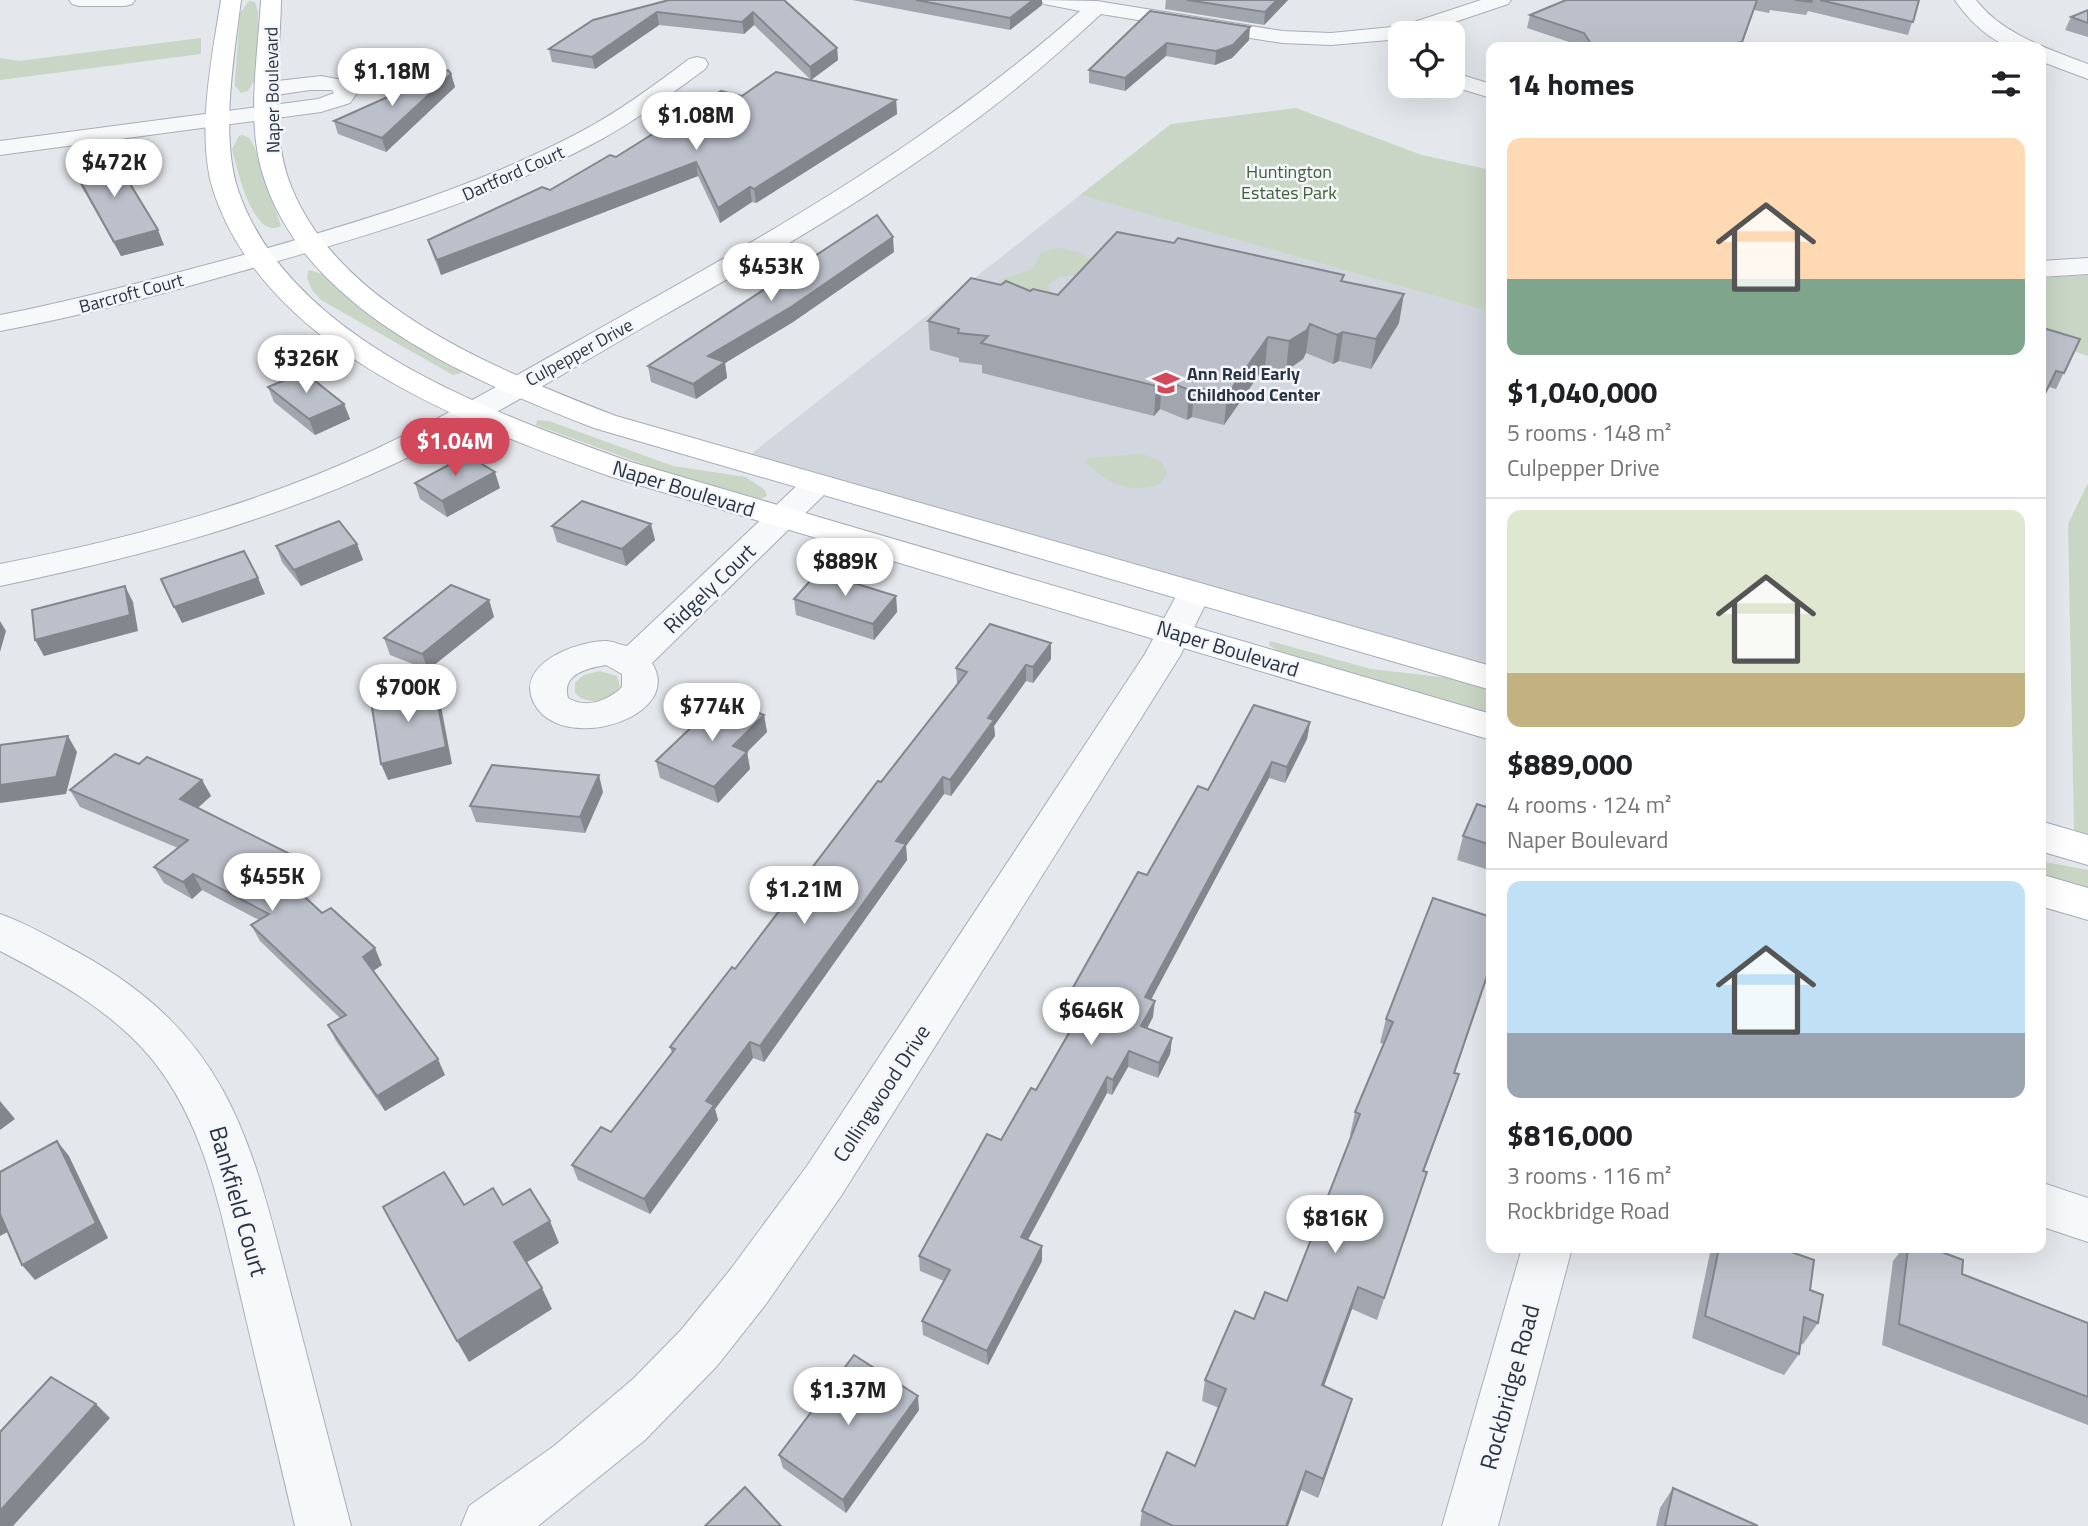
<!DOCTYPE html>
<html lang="en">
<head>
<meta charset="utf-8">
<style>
  body { margin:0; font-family:"Titillium Web",sans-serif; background:#f6f6f6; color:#202124; height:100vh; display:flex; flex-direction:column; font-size:26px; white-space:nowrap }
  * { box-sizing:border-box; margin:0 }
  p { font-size:23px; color:#757577 }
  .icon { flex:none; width:38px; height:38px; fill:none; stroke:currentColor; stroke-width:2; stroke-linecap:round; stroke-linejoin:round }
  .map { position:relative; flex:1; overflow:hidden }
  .drawer { position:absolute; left:1486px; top:42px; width:560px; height:1211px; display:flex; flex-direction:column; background:#fff; border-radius:14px; box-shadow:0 7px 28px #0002 }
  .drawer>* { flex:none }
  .tools { position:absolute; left:1388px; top:21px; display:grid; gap:14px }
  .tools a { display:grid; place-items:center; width:77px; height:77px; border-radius:14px; background:#fff; box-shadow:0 7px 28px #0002; font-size:35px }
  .price { position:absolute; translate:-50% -60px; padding:0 16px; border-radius:24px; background:#fff; color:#222; font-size:23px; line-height:46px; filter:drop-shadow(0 2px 4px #0008) }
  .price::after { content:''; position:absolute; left:50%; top:42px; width:21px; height:16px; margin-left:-10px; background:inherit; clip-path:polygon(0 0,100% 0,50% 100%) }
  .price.current { background:#d1495b; color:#fff }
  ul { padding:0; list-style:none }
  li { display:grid; align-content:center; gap:14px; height:371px; padding:0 21px }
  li+li { border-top:2px solid #e0e0e0 }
  li span { display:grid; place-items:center; height:217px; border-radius:14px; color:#555 }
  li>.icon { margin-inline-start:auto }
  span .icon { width:126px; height:126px; fill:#fffc; stroke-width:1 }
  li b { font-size:30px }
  h2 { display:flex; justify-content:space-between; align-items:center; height:84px; padding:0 21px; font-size:30px }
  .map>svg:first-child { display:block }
  .built { fill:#d2d6de }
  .green { fill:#c9d6c5 }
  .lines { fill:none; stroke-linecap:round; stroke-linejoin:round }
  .minor-casing { stroke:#a9aeb7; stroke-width:2 }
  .major-casing { stroke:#a3abb8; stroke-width:2 }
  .minor { fill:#f7f8fa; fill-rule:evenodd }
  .major { fill:#fff; fill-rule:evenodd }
  .wall { fill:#a1a5ae }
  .shaded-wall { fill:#83868d }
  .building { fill:#bbc0ca; stroke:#83868d; stroke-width:2 }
  .labels { text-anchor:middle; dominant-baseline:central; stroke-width:5; stroke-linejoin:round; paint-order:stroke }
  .far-street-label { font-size:18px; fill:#2b3445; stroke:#f4f6f9 }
  .far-park-label { font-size:18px; fill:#3f6138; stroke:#f4f6f9 }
  .far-poi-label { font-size:18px; font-weight:bold; fill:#2b3445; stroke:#f4f6f9; text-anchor:start }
  .street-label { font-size:21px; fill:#2b3445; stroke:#f4f6f9 }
  .near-street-label { font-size:24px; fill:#2b3445; stroke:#f4f6f9 }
</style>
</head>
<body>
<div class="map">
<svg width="2088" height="1526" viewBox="0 0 2088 1526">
  <rect width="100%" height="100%" fill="#e4e7ec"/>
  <path class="built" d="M1080,195L1491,312V666L751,454Z"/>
  <g class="green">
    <path d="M249,1L255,2L258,12L257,76L248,91L241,93L235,86V79L240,13Z"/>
    <path d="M201,38V54L0,80V58L19,61Z"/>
    <path d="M1296,108L1422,155L1491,170V312L1080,195L1171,124Z"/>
    <path d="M243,135L249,138L255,148L281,226C253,241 237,168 232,149L239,136Z"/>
    <path d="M1061,248L1082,253L1092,261L1077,275L1059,277L1048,285L1052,294L993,288L1002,279L1033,269C1040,251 1040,251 1061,248Z"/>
    <path d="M309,270L328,276L462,370L461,373L453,375L321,300L312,290L307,277Z"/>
    <path d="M2088,275V356L2041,340L2040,278Z"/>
    <path d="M537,420L549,421L673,466L746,477L765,490L767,496L760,499L665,472L536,425Z"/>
    <path d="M1141,454C1153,457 1166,460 1167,475L1160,484C1130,495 1107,483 1085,462L1089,458Z"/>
    <path d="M2088,483V836L2074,832L2068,524Z"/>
    <path d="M1270,641L1371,669L1450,678L1491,690V714L1278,651L1269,645Z"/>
    <path d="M599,671L617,676L620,686C610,701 588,707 575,693V683L584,675Z"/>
    <path d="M2040,861L2088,870V889L2041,875Z"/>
  </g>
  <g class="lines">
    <g class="minor-casing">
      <g id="minor">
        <path d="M69,0H135L132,4L125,6H79L72,4Z"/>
        <path d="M1041,0L1097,1L1282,31L1331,33L1402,26L1481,0H1511L1508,4L1422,33H1400V39L1331,45L1282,43L1101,14C1064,48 1026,82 986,112C884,190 772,254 661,317C574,367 488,421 396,463C270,522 136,558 0,586V564C129,539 256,505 376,449C465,407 550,356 636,308C796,219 942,132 1080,11L1044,4Z"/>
        <path d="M1955,0H1976C2003,35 2049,49 2088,64V79L2040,61V47C2032,47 2020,49 2012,47C1989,41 1967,18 1955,0Z"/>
        <path d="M697,57L705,59L708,64L705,69C671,94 637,120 600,140C487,201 365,237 242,271C162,294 82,316 0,331V315C83,299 165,276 247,254C362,221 478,187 584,130C621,110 655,85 689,59Z"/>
        <path d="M1452,72L1491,84V98L1451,86Z"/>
        <path d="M321,76L348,81L359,90L350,103L321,112L0,155V141L318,99L334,93L332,90H310L269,96L261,94L258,89L261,84L269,82Z"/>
        <path d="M2088,258V274L2040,277V261Z"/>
        <path d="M816,475L827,478L832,485L827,492L652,663C686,717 561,756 534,703C514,664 577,641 606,641C613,641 620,645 627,646L805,478ZM606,665L622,674V687C608,701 586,709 568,698C561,674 588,668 606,665Z"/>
        <path d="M1194,582L1206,585L1211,593L1180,656L841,1196L766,1304L717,1366L645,1440L538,1526H461L469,1506L554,1446L633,1379L681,1330L730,1270L807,1166L1145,654L1182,585Z"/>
        <path d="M0,914C28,924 55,940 81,954C230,1037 251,1141 291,1294C311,1371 331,1449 351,1526H295C277,1448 258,1371 240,1293C220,1210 206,1125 151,1058C111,1010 54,979 0,951Z"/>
        <path d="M2040,1182L2088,1198V1242L2040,1226Z"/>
        <path d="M1522,1248H1572L1498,1526H1442Z"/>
      </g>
    </g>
    <g class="major-casing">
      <g id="major">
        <path d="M221,0H241C234,56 220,135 238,190C290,342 494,413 631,462L1491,714V740L609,476C466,424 265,350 213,190C196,135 212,56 221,0Z"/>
        <path d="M261,0H281C280,56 270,120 287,175C329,304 500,371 616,416L1491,666V690L594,428C473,381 304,311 263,175C246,120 258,56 261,0Z"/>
        <path d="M2040,821L2088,835V865L2040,851Z"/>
        <path d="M2040,874L2088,888V920L2040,906Z"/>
      </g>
    </g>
    <use href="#minor" class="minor"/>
    <use href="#major" class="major"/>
  </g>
  <g class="wall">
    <path d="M669,0H784L837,48L838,60L811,80L754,25L744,34L659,25L595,69L552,62L549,49Z"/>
    <path d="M852,0H1042V5L1010,30Z"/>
    <path d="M1166,0H1288L1264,25L1165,9Z"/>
    <path d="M1566,0H1919L1908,35L1808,11L1806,15L1770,10L1769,13L1754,10L1741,47H1582L1581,46L1527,28L1530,15Z"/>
    <path d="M2088,10V37L2065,30L2071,17Z"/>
    <path d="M1150,11L1249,40L1232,58L1215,65L1166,56L1125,91L1089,83V70Z"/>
    <path d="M451,74L455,87L386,152L338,134L334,121Z"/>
    <path d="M742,96L896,100L897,114L756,203L752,202L720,223L698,176L441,275L433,255L428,240L550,190L616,157Z"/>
    <path d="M69,161L164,245L121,256L75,175Z"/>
    <path d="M894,252L793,322L725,363L727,378L696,399L651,382L648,366Z"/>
    <path d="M1343,282L1399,323L1371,369L1339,361L1333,364L1306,353L1303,359L1286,371L1265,366L1224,425L1192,417L1187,420L1160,409L1154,416L982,373V365L959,362V358L930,350L928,321L1030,291L1058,295Z"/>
    <path d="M2040,327L2080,339L2056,389L2049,387Z"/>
    <path d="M268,387L344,404L350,419L315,435L274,402Z"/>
    <path d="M415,483L500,488L447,517L420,499Z"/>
    <path d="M552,526L655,540L626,566L557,542Z"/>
    <path d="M357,544L363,560L301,586L282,562L276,546Z"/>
    <path d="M896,596L897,612L874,640L796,615L794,599Z"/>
    <path d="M489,600L494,617L428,670L390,655L384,638Z"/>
    <path d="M1051,659L1033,683L1026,681L994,726L995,736L951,796L944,794L906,846L907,860L764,1062L753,1058L715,1109L718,1120L650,1214L578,1180L572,1165L611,1132L672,1053L670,1047L735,969L957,684L956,668Z"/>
    <path d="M764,715L767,732L747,752L750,769L718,803L660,778L656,761Z"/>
    <path d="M1310,722L1307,739L1285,783L1269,778L1151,999L1153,1017L1147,1028L1172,1038L1170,1054L1158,1078L1128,1067L1112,1095L1107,1093L1028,1240L1042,1261L988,1365L923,1335L922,1321L944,1281L920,1271L919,1256L1036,1090L1073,1027L1062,1023V1007L1147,875L1208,790Z"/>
    <path d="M139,764L202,780L211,796L198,808L296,870L286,879L322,913L382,965L373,971L445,1075L385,1111L336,1041L328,1025L340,1018L260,941L251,925L259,920L202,890L192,899L164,883L154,867L178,848L80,807L70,790Z"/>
    <path d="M603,792L585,833L476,822L470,806Z"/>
    <path d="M1491,793V882L1486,881L1489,870L1457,860L1463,836L1486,807Z"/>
    <path d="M1491,917V974L1489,973L1455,1073L1451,1098L1424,1171L1419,1195L1377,1320L1352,1309L1324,1386L1352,1399L1318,1498L1301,1490L1288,1526H1140L1142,1511L1195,1466L1219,1408L1202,1401L1205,1380L1254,1319L1287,1301L1351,1136L1350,1135L1355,1112L1384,1044L1380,1043L1386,1019Z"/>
    <path d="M1711,1248H1795L1794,1253L1810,1290L1818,1323L1803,1344H1801L1799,1354L1784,1375L1692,1338Z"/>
    <path d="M1903,1248H1931L1962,1274L2088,1323V1425L1882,1345L1893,1261Z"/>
    <path d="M919,1410L846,1513L783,1468L779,1455Z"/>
    <path d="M1673,1488L1758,1526H1656L1660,1508Z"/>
  </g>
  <g class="shaded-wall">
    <path d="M1033,0H1042V5L1010,30V18Z"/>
    <path d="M1277,0H1288L1264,25L1265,12Z"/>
    <path d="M1757,0L1741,47H1711Z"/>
    <path d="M657,12L659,25L595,69L592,57Z"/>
    <path d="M753,12L754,25L744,34L742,22Z"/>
    <path d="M1250,27L1249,40L1232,58L1215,65L1216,51Z"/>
    <path d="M1167,43L1166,56L1125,91V78Z"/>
    <path d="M837,48L838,60L811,80L810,67Z"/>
    <path d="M451,74L455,87L386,152L382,138Z"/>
    <path d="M896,100L897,114L756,203L754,189Z"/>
    <path d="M696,162L698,176L441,275L437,260Z"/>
    <path d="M750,187L752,202L720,223L718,208Z"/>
    <path d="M158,230L164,245L121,256L114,242Z"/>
    <path d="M893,237L894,252L793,322L725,363L727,378L696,399L693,384L708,356Z"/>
    <path d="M1404,294L1399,323L1371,369L1376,339Z"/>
    <path d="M1310,324L1306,353L1303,359L1286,371L1289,341Z"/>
    <path d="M1343,332L1339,361L1333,364L1337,335Z"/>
    <path d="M1268,337L1265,366L1224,425L1227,395Z"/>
    <path d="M1162,379L1160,409L1154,416L1156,386Z"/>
    <path d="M1194,387L1192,417L1187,420L1189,390Z"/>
    <path d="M344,404L350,419L315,435L309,419Z"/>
    <path d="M495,472L500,488L447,517L442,501Z"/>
    <path d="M651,524L655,540L626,566L622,549Z"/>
    <path d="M357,544L363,560L301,586L294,570Z"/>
    <path d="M258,578L265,594L182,623L174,607Z"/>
    <path d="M125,586L133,602L138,631L44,656L35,640Z"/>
    <path d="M896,596L897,612L874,640L873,624Z"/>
    <path d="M489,600L494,617L428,670L422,654Z"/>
    <path d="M0,621L6,631L0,652Z"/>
    <path d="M1051,643V659L1033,683V667Z"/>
    <path d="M1026,665V681L994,726L995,736L951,796L950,780L988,718Z"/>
    <path d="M434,685L440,701L452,764L388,780L381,764Z"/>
    <path d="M764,715L767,732L736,763L733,746Z"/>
    <path d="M1310,722L1307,739L1285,783L1287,767Z"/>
    <path d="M68,736L77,752L66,794L0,803V785Z"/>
    <path d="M747,752L750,769L718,803L714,787Z"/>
    <path d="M1272,762L1269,778L1144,1013L1145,997Z"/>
    <path d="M599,775L603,792L585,833L580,817Z"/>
    <path d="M943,777L944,794L906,846L907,860L764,1062L760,1046L896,841Z"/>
    <path d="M202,780L211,796L189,815L180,799Z"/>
    <path d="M288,853L296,870L281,883L273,867Z"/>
    <path d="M193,874L202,890L192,899L183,882Z"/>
    <path d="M375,948L382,965L370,973L363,957Z"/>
    <path d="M1155,1001L1153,1017L1140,1042L1141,1026Z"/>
    <path d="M1172,1038L1170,1054L1158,1078L1159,1063Z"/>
    <path d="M750,1042L753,1058L715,1109L718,1120L650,1214L644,1199L706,1101Z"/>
    <path d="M1129,1051L1128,1067L1112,1095L1113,1080Z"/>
    <path d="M438,1059L445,1075L385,1111L377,1096Z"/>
    <path d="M1459,1074L1451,1098L1416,1193L1423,1171Z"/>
    <path d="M1107,1077V1093L1021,1252V1237Z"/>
    <path d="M0,1101L15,1119L0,1130Z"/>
    <path d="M57,1141L69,1156L108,1238L35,1280L22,1265Z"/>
    <path d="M0,1214L13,1229L0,1236Z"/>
    <path d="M550,1221L559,1243L524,1264L514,1242Z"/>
    <path d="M1042,1246V1261L988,1365L987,1351Z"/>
    <path d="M1358,1287L1352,1309L1317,1405L1322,1385Z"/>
    <path d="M542,1288L552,1309L469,1362L457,1341Z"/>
    <path d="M918,1396L919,1410L846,1513L843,1500Z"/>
    <path d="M1352,1399L1346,1419L1318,1498L1323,1479Z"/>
    <path d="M96,1404L110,1418L13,1526H0V1511Z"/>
    <path d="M1306,1471L1301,1490L1288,1526H1286Z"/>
  </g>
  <g class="building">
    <path d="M669,0H784L837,48L810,67L753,12L742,22L657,12L592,57L549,49L593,20Z"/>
    <path d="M916,0H1033L1010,18Z"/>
    <path d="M1187,0H1277L1265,12Z"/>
    <path d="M1566,0H1757L1742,42L1711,47H1593L1584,33L1530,15Z"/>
    <path d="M1795,0H1812L1811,2Z"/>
    <path d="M1820,0H1919L1913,22Z"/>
    <path d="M2088,10V23L2071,17Z"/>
    <path d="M1150,11L1250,27L1233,45L1216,51L1167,43L1125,78L1089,70Z"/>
    <path d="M448,70L451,74L382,138L334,121Z"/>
    <path d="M776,72L896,100L754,189L750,187L718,208L696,162L437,260L428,240L542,187L550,190L610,155L616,157L721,91L742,96Z"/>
    <path d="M115,159L158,230L114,242L69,161Z"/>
    <path d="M877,215L893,237L791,307L708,356L725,362L693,384L648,366Z"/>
    <path d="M1117,232L1174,243L1178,238L1344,275L1341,281L1404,294L1376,339L1343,332L1337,335L1310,324L1307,330L1289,341L1268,337L1227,395L1194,387L1189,390L1162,379L1156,386L981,343L988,336L958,333L959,329L928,321L971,278L1001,285L1006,281L1030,291L1033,289L1058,295Z"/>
    <path d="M2040,327L2080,339L2064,373L2056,371L2040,404Z"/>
    <path d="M304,372L344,404L309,419L268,387Z"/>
    <path d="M467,455L495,472L442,501L415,483Z"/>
    <path d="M582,501L651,524L622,549L552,526Z"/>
    <path d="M339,521L357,544L294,570L276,546Z"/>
    <path d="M244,551L258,578L174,607L161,579Z"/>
    <path d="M818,572L896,596L873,624L794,599Z"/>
    <path d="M451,585L489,600L422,654L384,638Z"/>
    <path d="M125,586L130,615L35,640L32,610Z"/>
    <path d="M990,624L1051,643L1033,667L1026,665L988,718L994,720L950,780L943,777L896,841L906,844L760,1046L750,1042L706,1101L714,1105L644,1199L572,1165L601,1127L611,1132L675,1049L670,1047L732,967L735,969L878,781L881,782L967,672L956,668Z"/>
    <path d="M434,685L446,747L381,764L371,701Z"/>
    <path d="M722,698L764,715L733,746L747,752L714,787L656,761Z"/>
    <path d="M1254,705L1310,722L1287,767L1272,762L1145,997L1155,1001L1141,1026L1172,1038L1159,1063L1129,1051L1113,1080L1107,1077L1021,1237L1042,1246L987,1351L922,1321L950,1270L919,1256L987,1134L1001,1140L1031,1088L1036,1090L1080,1014L1062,1007L1138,872L1147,875L1198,786L1208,790Z"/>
    <path d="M68,736L56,777L0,785V745Z"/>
    <path d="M115,754L139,764L147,757L202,780L180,799L288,853L273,867L322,913L331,908L375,948L363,957L438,1059L377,1096L328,1025L346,1015L251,925L269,914L193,874L183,882L154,867L188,840L70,790Z"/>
    <path d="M492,765L599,775L580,817L470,806Z"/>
    <path d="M1491,793V845L1463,836L1477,804L1486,807Z"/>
    <path d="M1433,898L1491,917V964L1454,1073L1459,1074L1423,1171L1427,1172L1384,1298L1358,1287L1322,1385L1352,1399L1323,1479L1306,1471L1286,1526H1173L1142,1511L1167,1452L1195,1466L1226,1389L1205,1380L1235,1311L1254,1319L1265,1292L1287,1301L1360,1114L1355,1112L1393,1022L1386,1019Z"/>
    <path d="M57,1141L96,1223L22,1265L0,1214V1172Z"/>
    <path d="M444,1172L464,1205L493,1188L503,1205L530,1189L550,1221L514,1242L542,1288L457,1341L383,1207Z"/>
    <path d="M1719,1248H1795L1794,1253L1814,1260L1810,1290L1823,1295L1818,1323L1804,1317L1799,1354L1705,1316Z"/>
    <path d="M1908,1248H1931L1963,1260L1962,1274L2088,1323V1397L1899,1324Z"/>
    <path d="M854,1355L918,1396L843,1500L779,1455Z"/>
    <path d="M51,1377L96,1404L0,1511V1432Z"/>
    <path d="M745,1487L781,1526H705Z"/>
    <path d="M1673,1488L1758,1526H1665Z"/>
  </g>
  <defs>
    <g id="school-bare" transform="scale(2.1)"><path d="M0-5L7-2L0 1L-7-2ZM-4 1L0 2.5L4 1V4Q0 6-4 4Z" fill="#d1495b" stroke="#f4f6f9" stroke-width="2.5" paint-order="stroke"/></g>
  </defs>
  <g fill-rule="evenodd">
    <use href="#school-bare" x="1166" y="383"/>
  </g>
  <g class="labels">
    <g class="far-street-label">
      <text transform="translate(272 90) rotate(-91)">Naper Boulevard</text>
      <text transform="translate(513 173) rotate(-24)">Dartford Court</text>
      <text transform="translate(131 293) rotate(-15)">Barcroft Court</text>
      <text transform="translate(579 352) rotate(-29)">Culpepper Drive</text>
    </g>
    <g class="far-park-label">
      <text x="1289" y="171">Huntington<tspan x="1289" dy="21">Estates Park</tspan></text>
    </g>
    <g class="far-poi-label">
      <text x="1187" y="373">Ann Reid Early<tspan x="1187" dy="21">Childhood Center</tspan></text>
    </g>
    <g class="street-label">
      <text transform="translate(684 488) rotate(17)">Naper Boulevard</text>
      <text transform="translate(709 588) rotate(-44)">Ridgely Court</text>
      <text transform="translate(1228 648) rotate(17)">Naper Boulevard</text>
      <text transform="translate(881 1093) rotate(-57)">Collingwood Drive</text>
    </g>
    <g class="near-street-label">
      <text transform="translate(239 1201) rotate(74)">Bankfield Court</text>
      <text transform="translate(1509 1387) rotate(-75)">Rockbridge Road</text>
    </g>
  </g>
</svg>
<div class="tools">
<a><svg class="icon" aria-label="locate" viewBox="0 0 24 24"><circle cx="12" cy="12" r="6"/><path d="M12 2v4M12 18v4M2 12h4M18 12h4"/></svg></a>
</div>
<b class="price" style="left:392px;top:108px">$1.18M</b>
<b class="price" style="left:696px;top:152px">$1.08M</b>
<b class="price" style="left:114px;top:199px">$472K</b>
<b class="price" style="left:771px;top:303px">$453K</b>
<b class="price" style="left:306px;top:395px">$326K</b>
<b class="price current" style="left:455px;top:478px">$1.04M</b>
<b class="price" style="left:845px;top:598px">$889K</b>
<b class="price" style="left:408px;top:724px">$700K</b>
<b class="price" style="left:712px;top:743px">$774K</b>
<b class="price" style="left:272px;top:913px">$455K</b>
<b class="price" style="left:804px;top:926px">$1.21M</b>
<b class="price" style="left:1091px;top:1047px">$646K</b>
<b class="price" style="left:1335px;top:1255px">$816K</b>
<b class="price" style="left:848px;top:1427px">$1.37M</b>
<section class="drawer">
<h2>14 homes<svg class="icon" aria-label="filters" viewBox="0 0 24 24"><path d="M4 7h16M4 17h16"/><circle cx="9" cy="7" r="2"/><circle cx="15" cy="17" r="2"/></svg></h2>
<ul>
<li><span style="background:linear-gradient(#ffd9b3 65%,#7fa58c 0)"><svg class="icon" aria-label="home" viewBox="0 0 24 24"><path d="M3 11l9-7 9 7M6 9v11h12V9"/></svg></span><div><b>$1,040,000</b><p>5 rooms · 148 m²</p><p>Culpepper Drive</p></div></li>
<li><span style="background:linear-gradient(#dfe7d0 75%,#c2b280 0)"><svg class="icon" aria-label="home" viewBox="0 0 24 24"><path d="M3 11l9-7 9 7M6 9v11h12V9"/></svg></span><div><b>$889,000</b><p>4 rooms · 124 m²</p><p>Naper Boulevard</p></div></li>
<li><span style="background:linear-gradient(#bfe0f5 70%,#9aa5b1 0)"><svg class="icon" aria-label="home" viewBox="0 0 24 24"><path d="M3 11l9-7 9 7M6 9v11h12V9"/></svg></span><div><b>$816,000</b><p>3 rooms · 116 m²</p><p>Rockbridge Road</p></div></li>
</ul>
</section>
</div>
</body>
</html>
